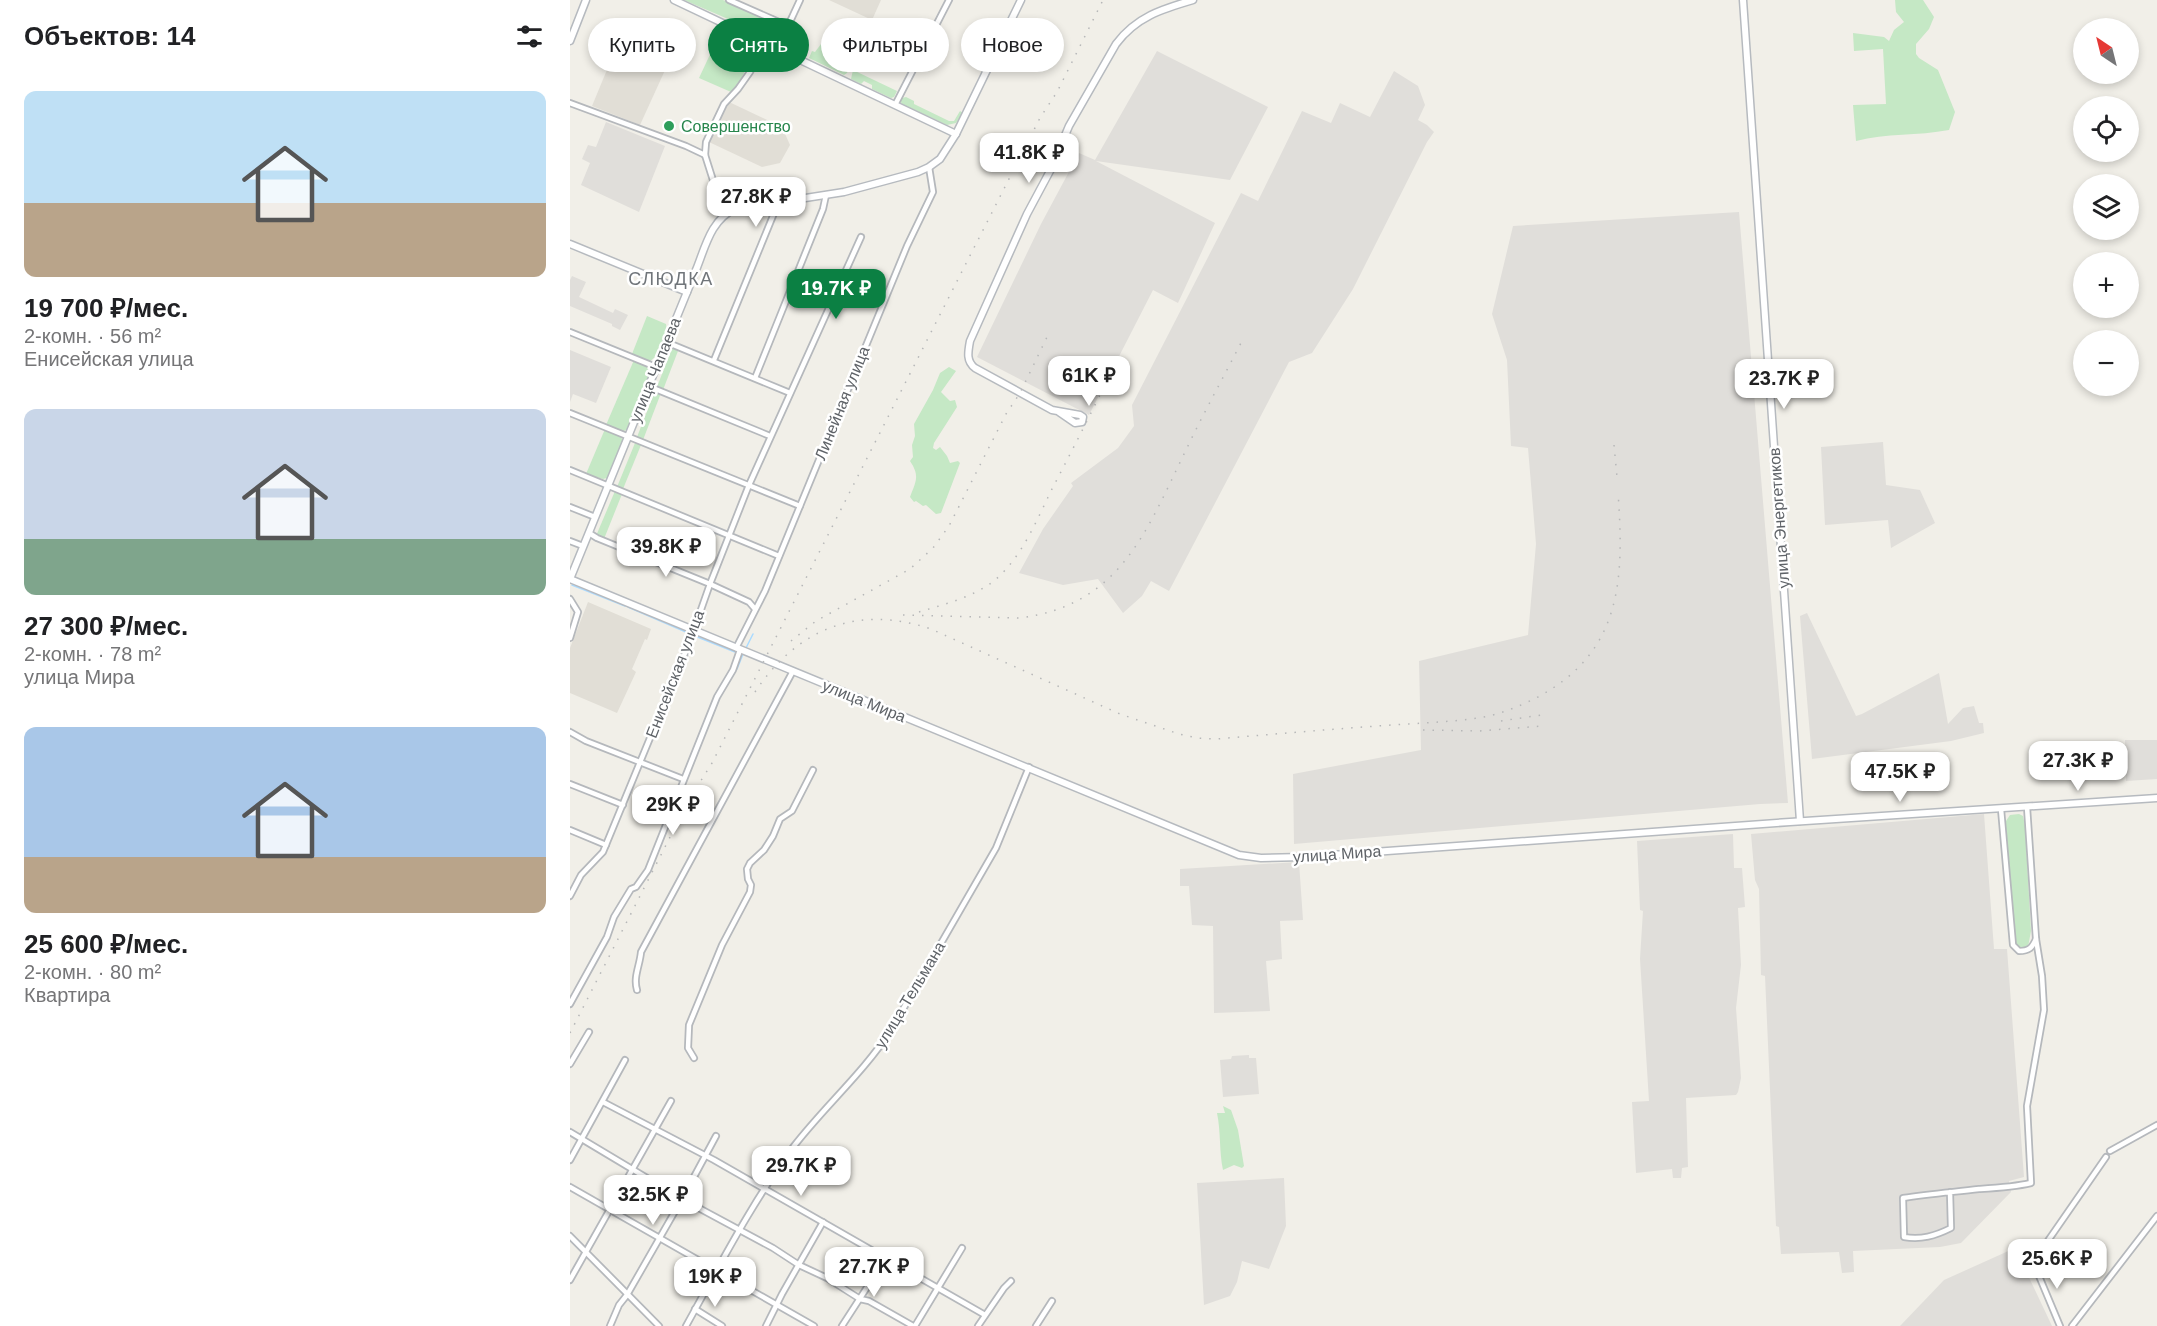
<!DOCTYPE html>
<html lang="ru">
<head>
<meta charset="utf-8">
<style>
  body { margin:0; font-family:Arial,sans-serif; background:#f6f6f6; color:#202124; height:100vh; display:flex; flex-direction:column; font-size:22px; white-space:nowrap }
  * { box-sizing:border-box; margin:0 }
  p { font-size:20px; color:#757577 }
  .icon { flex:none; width:33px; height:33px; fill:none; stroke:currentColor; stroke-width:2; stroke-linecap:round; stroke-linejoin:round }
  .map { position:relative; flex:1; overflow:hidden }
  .panel { display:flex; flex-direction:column; background:#fff; width:570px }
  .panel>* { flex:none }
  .guide { position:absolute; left:18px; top:18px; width:570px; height:54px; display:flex; gap:12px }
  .needle { width:39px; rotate:325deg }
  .fabs { position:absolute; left:1503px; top:18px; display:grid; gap:12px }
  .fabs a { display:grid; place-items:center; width:66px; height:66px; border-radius:50%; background:#fff; box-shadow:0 3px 9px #0003; font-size:30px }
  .price { position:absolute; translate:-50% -51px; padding:0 14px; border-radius:12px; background:#fff; color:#222; font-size:20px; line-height:39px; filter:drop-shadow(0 2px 3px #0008) }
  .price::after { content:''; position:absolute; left:50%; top:36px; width:18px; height:14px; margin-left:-9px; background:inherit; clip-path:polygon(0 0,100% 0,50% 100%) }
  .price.active { background:#0b8043; color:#fff }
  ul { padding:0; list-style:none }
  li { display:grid; align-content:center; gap:12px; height:318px; padding:0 24px }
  li span { display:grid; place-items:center; height:186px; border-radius:12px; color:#555 }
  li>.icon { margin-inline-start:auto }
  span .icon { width:108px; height:108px; fill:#fffc; stroke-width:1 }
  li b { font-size:26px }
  h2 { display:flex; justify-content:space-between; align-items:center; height:72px; padding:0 24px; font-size:26px }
  .chip { padding:0 21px; border-radius:27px; background:#fff; box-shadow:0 3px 9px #0003; font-size:21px; line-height:54px }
  .chip.active { background:#0b8043; color:#fff }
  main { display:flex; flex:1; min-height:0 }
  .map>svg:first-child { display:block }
  .industrial { fill:#e0deda }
  .education { fill:#e1ded6 }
  .green { fill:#c5e8c5 }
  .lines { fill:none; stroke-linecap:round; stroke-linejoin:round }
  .stream { stroke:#aadaff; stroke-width:1.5 }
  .street-casing { stroke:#b5b8bc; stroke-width:8 }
  .secondary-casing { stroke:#b6babf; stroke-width:9 }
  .street { stroke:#fff; stroke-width:4.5 }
  .secondary { stroke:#fff; stroke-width:6 }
  .rail { stroke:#b6b7b8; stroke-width:1.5; stroke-dasharray:1.5 8; stroke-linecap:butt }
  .leisure-dot { fill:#2e9e5b; stroke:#fff; stroke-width:2 }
  .labels { text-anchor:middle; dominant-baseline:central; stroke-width:5; stroke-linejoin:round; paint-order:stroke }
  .leisure-label { font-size:16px; fill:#27864d; stroke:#fff; text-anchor:start }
  .street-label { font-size:16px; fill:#5f6368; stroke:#fff }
  .neighbourhood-label { font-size:18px; letter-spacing:1.5px; fill:#70757a; stroke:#fff }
</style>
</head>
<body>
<main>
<section class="panel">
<h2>Объектов: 14<svg class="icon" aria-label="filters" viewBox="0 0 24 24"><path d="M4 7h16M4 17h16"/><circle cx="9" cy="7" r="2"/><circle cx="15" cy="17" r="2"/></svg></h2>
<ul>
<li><span style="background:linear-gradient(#bfe0f5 60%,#b9a48a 0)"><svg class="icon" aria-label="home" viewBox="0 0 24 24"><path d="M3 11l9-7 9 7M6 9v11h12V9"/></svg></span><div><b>19 700 ₽/мес.</b><p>2-комн. · 56 m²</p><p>Енисейская улица</p></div></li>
<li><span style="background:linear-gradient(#c9d6e8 70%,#7fa58c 0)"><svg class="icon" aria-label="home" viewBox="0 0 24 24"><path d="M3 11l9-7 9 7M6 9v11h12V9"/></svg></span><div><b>27 300 ₽/мес.</b><p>2-комн. · 78 m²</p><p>улица Мира</p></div></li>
<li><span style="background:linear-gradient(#a9c7e8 70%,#b9a48a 0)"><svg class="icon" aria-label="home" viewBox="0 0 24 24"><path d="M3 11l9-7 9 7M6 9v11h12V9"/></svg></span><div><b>25 600 ₽/мес.</b><p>2-комн. · 80 m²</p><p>Квартира</p></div></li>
</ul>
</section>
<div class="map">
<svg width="1587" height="1326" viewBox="0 0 1587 1326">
  <rect width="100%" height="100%" fill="#f1efe8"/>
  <g class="industrial">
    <path d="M587,51L698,107L660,180L526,161L645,223L608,303L583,290L519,415L407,357L471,224L509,153L525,160Z"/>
    <path d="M824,71L848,86L855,105L848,120L857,125L864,132L857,142L783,289L742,353L719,362L599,591L581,581L572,596L553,613L528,579L493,585L449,573L473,529L503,486L501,483L548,448L564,426L562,405L671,193L688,201L732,111L761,123L770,103L800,117Z"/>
    <path d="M36,122L95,146L69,212L11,185L20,163L12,159L18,145L26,147Z"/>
    <path d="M1169,212L1218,803L1190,804L724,844L723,774L851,750L849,661L958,635L966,544L958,448L941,446L937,360L922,314L943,226Z"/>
    <path d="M2,276L16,282L9,297L43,313L45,309L58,315L50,330L42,326V324L0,306V280Z"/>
    <path d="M0,350L41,367L26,403L3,394L0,402Z"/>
    <path d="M1313,442L1316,485L1350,490L1365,523L1321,548L1318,520L1255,525L1251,447Z"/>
    <path d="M1237,613L1286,716L1292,714L1369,673L1378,724L1393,708L1404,706L1409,723H1413L1414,733L1381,741L1242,759L1230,616Z"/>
    <path d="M1555,740H1587V779L1556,781Z"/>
    <path d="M1414,814L1424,949H1437L1454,1177L1439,1181L1441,1192L1391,1243L1370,1247L1283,1251L1284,1272L1272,1273L1269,1252L1211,1254L1209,1227L1206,1226L1195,976L1191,975L1189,889L1185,880L1181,834Z"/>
    <path d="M1163,834L1164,868H1172L1175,907L1168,908L1171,965L1166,1008L1171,1078L1168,1092L1166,1095L1116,1098L1118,1167L1112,1168L1111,1178H1103L1102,1169L1066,1173L1062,1102L1079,1101L1070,959L1073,911L1070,910L1067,841Z"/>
    <path d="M729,862L733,920L710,921L712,959L696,961L700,1011L644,1013L643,926L622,925L619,886H610V869Z"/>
    <path d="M679,1055V1058H686L689,1094L653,1097L650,1060L661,1059L662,1056Z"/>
    <path d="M714,1178L716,1226L699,1269L672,1261L667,1282L660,1296L634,1305L627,1183Z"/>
    <path d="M1445,1248L1482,1326H1330L1374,1280Z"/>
  </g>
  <g class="education">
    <path d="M259,0H311L302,20Z"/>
    <path d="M46,48L96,68L70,125L22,106Z"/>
    <path d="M159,102L212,127L220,145L210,163L192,167L139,142Z"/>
    <path d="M18,602L81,629L77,640L75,639L62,669L66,672L47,713L0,693V648Z"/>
  </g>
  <g class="green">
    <path d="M114,0H153L193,18L197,23L189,36L158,19Z"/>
    <path d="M1325,0H1353L1364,17L1359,29L1346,44V54L1349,58L1368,70L1385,112L1379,130C1348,136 1316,133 1286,141L1283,105L1316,104L1313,49L1284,51L1283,33L1314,37L1319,41L1324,30L1334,22L1326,12Z"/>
    <path d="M154,34L186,49L167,87L161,92L129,78L144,46L148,48Z"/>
    <path d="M251,44L281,58L283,61L277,73L274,75L239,58L242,51L245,52Z"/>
    <path d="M283,70L327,91L324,97L321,98L302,89V85L294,81L291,84L281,79Z"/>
    <path d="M336,97L344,101V104L379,121H384L390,111L393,113L386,123L377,125L332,104L330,101L332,98Z"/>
    <path d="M77,316L96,324C98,335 90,355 80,361L62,354Z"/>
    <path d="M102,348L108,351L93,390L87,387Z"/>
    <path d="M64,360L77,365L81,370L57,430L53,431L36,425Z"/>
    <path d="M379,367L386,371L371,392L380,401L385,400L387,407L364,443L363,448L366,450L370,447L377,456L380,463L388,461L390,463L371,513L366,514L356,505L353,506L346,501L344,502L340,497C346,481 350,476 340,461L343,457L342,445L345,436L344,424L363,390L370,373Z"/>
    <path d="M85,391L91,393L73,440L67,437Z"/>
    <path d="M35,429L49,435L53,440L37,478L33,479L16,474Z"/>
    <path d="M65,443L71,445L53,489L47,487Z"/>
    <path d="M45,491L52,494L34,539L26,536Z"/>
    <path d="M1449,814L1453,816L1455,826L1461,931L1458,947H1450L1445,945L1434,824L1440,815Z"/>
    <path d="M653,1106L661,1110L668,1130L674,1166L672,1168L664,1165L653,1170C649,1151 651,1132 647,1113H655Z"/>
  </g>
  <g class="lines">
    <g class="stream">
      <path d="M2,585L55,606"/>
      <path d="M58,607L116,632"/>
      <path d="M125,636L165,652"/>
      <path d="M176,648L183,634"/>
      <path d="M167,669L173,654"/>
    </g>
    <g class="street-casing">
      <g id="street">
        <path d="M159,0L218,26L230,0"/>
        <path d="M191,41L201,19"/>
        <path d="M0,103L116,146L135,155"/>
        <path d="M325,105L379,0"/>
        <path d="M154,215L135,155L136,142L154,104L168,89L180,72L194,43"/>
        <path d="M0,332L86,367"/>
        <path d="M96,342L220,393"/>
        <path d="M144,360L207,206V202"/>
        <path d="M185,378L253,209L256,195"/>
        <path d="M78,386L200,436"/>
        <path d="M0,413L230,506"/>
        <path d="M0,470L209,556"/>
        <path d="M0,507L25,517"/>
        <path d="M19,533L27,538L140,584L179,602L185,609"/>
        <path d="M0,541L13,546"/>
        <path d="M0,599L8,612L0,638"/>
        <path d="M166,648L195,591L337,246L363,192L359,167"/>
        <path d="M0,732L16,741L113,779"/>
        <path d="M0,784L53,805"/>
        <path d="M1431,809L1443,945L1449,951C1459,951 1462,948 1466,939"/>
        <path d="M0,830L36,845"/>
        <path d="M0,896L11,875L33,852L120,641L140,584L179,485L291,237"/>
        <path d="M67,990C63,977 70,965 71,952L223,671"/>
        <path d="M0,1004L37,937L44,917L61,889L66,887L78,870L147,697L163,670L170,650"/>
        <path d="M124,1058L118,1048L119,1025L152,945L180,892L181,885L178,879L177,869L180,863L194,850L203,836L210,819L222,811L243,770"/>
        <path d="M0,1064L19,1032"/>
        <path d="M33,1102L144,1160L415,1315"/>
        <path d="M0,1132L112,1199L203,1248L229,1265L257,1278L290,1299L299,1301L343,1326"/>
        <path d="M1540,1151L1587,1125"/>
        <path d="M0,1160L55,1060"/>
        <path d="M0,1187L244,1326"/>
        <path d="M1380,1192L1381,1228C1365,1236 1351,1240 1334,1237L1333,1198C1359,1194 1384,1192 1409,1189C1426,1188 1444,1187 1461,1183L1457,1106L1474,1010L1472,976L1466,939L1457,807"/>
        <path d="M0,1236L89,1326"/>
        <path d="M0,1280L101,1101"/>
        <path d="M125,1309L152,1326"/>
        <path d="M40,1326L49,1305L57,1295L112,1199L146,1136"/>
        <path d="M116,1326C150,1265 182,1202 224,1146C255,1106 294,1072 321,1030L426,848L459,767"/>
        <path d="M196,1326L212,1294L253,1222"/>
        <path d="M272,1326L316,1258"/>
        <path d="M345,1326L392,1248"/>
        <path d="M408,1326L434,1288L441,1281"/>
        <path d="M466,1326L482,1301"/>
        <path d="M1490,1326L1469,1276L1466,1258L1536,1157"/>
        <path d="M1502,1326L1587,1216"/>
      </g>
    </g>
    <g class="secondary-casing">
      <g id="secondary">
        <path d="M104,0L386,134"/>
        <path d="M1173,0L1230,821"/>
        <path d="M0,41L16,0"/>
        <path d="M0,244L117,292"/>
        <path d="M489,412L505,423L512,422L513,417L510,415L482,410L405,368C396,361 398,352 400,341L457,214L480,171L499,126L546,44C566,17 592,9 623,0"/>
        <path d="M0,579L669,855L691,858L734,857L1220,822L1587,798"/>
        <path d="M0,579L126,270C135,248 141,219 165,209L274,192L348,172L359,167L370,159L386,134L451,0"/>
      </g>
    </g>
    <use href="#street" class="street"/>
    <use href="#secondary" class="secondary"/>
    <g class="rail">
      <path d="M1044,445L1047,477"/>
      <path d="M349,612C375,604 404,597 425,580C453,556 467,519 483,487C503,449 522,411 541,373"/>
      <path d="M333,615L450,618C550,605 576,532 615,452C633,414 653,378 672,341"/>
      <path d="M221,641L246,621L340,569L363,548L379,526L436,414L450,393L478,335"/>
      <path d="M185,692C227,629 287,604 361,629L550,714L609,734L627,738L646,739C705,734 763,729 822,725C851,723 880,722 908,718C929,715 950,706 968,697C1053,651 1054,578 1048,492"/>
      <path d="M931,721L978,714"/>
      <path d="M853,730L909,731L973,726"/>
      <path d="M0,1033L120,798L142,763L470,118L487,92L533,0"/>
    </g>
  </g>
  <circle class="leisure-dot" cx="99" cy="126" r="6"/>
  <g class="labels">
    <g class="leisure-label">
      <text x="111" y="126">Совершенство</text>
    </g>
    <g class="street-label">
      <text transform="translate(85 370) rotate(-68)">улица Чапаева</text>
      <text transform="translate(272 403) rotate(-68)">Линейная улица</text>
      <text transform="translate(1209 518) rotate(-94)">улица Энергетиков</text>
      <text transform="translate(105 674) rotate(-69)">Енисейская улица</text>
      <text transform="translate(294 701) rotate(22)">улица Мира</text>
      <text transform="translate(767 854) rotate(-4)">улица Мира</text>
      <text transform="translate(340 995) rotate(-59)">улица Тельмана</text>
    </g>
    <g class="neighbourhood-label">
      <text x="101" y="279">СЛЮДКА</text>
    </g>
  </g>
</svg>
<div class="fabs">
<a><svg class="needle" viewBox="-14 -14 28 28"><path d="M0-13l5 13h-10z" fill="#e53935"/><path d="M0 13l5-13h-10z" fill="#757577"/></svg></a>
<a><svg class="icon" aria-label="locate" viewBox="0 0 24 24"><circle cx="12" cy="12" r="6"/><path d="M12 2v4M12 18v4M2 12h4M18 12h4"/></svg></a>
<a><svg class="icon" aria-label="layers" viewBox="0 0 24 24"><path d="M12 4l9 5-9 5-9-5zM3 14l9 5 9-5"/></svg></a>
<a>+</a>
<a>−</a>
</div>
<b class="price" style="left:459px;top:184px">41.8K ₽</b>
<b class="price" style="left:186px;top:228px">27.8K ₽</b>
<b class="price active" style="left:266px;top:320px">19.7K ₽</b>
<b class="price" style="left:519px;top:407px">61K ₽</b>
<b class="price" style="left:1214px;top:410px">23.7K ₽</b>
<b class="price" style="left:96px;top:578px">39.8K ₽</b>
<b class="price" style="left:1508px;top:792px">27.3K ₽</b>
<b class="price" style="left:1330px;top:803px">47.5K ₽</b>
<b class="price" style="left:103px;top:836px">29K ₽</b>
<b class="price" style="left:231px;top:1197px">29.7K ₽</b>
<b class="price" style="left:83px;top:1226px">32.5K ₽</b>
<b class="price" style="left:1487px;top:1290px">25.6K ₽</b>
<b class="price" style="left:304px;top:1298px">27.7K ₽</b>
<b class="price" style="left:145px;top:1308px">19K ₽</b>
<div class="guide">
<a class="chip">Купить</a>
<a class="chip active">Снять</a>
<a class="chip">Фильтры</a>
<a class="chip">Новое</a>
</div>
</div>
</main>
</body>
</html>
